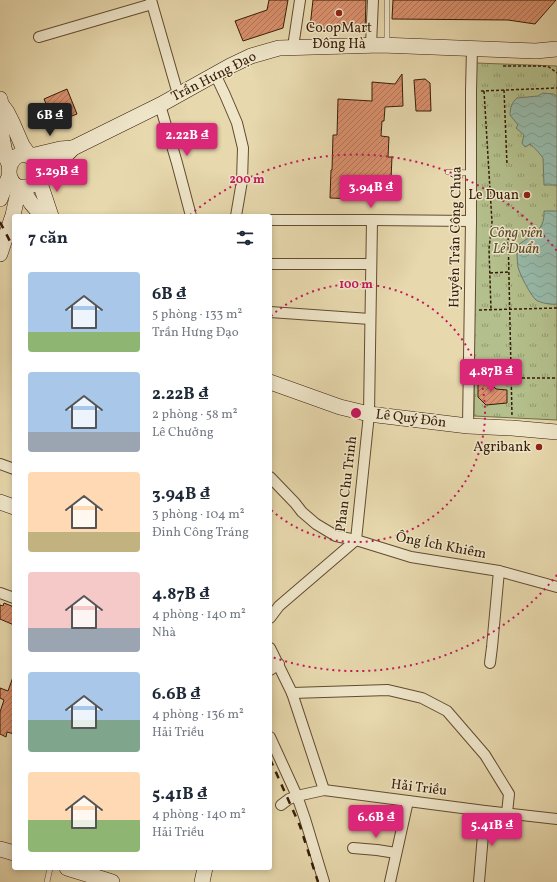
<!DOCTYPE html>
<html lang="vi">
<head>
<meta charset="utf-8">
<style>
  body { margin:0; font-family:Vollkorn,serif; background:#f2f2f3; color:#1f2937; height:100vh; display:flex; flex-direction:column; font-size:15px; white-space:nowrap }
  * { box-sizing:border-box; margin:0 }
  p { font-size:13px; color:#747a83 }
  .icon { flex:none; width:22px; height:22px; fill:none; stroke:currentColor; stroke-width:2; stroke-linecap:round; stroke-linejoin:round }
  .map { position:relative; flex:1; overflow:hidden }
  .details { position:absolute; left:12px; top:214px; width:260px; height:656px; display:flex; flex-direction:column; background:#fff; border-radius:4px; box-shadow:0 2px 6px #0003 }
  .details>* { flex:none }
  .price { position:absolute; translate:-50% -34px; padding:0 9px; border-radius:4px; background:#db2777; color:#fff; font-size:13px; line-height:26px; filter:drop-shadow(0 1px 2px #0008) }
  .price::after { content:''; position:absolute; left:50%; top:24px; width:12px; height:9px; margin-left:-6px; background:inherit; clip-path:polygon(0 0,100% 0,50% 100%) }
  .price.current { background:#222; color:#fff }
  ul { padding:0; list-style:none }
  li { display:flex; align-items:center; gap:12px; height:100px; padding:0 16px }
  li span { display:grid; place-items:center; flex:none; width:112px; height:80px; border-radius:4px; color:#555 }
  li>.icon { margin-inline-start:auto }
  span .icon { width:48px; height:48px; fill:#fffc; stroke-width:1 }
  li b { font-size:17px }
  h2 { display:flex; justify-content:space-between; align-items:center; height:48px; padding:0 16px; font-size:17px }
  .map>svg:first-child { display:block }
  .park { fill:url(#park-tufts); stroke:#756e4a }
  .water { fill:url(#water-waves); stroke:#717b69 }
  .building { fill:url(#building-hatch); stroke:#371c07 }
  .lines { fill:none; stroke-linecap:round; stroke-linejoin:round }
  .lane-casing { stroke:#634b30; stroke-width:6 }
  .street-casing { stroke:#634b30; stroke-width:12 }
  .secondary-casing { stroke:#371c07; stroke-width:16 }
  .path { stroke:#371c07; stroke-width:1.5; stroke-dasharray:3 2; stroke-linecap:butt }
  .lane { stroke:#efe6ca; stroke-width:5 }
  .street { stroke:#efe6ca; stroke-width:10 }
  .secondary { stroke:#efe6ca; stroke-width:15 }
  .rail { stroke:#371c07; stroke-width:2.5; stroke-dasharray:7 7; stroke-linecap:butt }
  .ring { fill:none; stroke:#c2185b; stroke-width:2; stroke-dasharray:2 4 }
  .poi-dot { fill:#8f2418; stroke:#efe6ca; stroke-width:1.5 }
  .labels { text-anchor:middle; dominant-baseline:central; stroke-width:3; stroke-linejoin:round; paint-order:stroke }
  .poi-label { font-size:14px; fill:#371c07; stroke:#efe6ca; text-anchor:end }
  .street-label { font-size:14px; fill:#371c07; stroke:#efe6ca }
  .park-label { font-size:14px; font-style:italic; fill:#5c4d2f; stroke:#efe6ca }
  .centre { fill:#c2185b; stroke:#efe6ca; stroke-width:2 }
  .ring-label { font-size:12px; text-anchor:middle; font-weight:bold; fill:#c2185b; stroke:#efe6ca; stroke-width:3; stroke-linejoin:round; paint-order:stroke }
</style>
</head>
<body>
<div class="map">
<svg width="557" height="882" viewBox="0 0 557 882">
  <defs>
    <pattern id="park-tufts" width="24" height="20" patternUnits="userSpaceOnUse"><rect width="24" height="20" fill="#b3bf8c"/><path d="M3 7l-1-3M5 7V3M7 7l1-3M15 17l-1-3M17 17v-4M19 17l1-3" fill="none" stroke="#929a70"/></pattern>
    <pattern id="water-waves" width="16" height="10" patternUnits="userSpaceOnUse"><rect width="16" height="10" fill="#97baaa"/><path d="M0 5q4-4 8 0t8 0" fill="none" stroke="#839f91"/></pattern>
    <pattern id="building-hatch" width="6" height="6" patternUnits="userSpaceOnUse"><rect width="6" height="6" fill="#d9906d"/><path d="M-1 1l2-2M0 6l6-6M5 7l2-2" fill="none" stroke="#b17558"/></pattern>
  </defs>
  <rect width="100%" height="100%" fill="#e7d8ad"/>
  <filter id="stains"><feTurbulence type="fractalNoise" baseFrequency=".005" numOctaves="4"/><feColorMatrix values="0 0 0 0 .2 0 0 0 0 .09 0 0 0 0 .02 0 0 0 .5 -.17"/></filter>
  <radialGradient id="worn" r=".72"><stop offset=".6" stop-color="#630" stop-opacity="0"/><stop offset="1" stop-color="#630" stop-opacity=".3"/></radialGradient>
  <path class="park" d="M476,63L557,66V420L474,416Z"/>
  <g class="water">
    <path d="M543,93L553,94L557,96V185H544L543,158C541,155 533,146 530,144L527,146L525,147L522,143L524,135L516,128L518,125L510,115C510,108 512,102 517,98L538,96Z"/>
    <path d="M544,211H557V304C551,305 541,303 536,300C531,296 519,273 518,267C517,260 517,254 517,248L518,245C525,240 539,232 542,224C544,220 544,215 544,211Z"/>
  </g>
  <g class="building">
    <path d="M269,0H288L283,28L243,41L235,21L267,10Z"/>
    <path d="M313,0H366L365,32L310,27Z"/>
    <path d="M393,0H556L535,24L508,20L392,19Z"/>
    <path d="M402,74L403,106L385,107L384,121H382L381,136L389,137L388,157H392L391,179H387L386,200L330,198L331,170H332L333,135H337L338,99L372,101V82L395,84Z"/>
    <path d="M425,79L430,83L431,111H416L414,80Z"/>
    <path d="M67,89L77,114L54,123L44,99Z"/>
    <path d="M478,380H491L492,385L496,389L507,390V403L486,405L478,397Z"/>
    <path d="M4,603L14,607V625L0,619V605L3,606Z"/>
    <path d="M13,677L14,734L7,732L6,737L0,734V712L4,700L0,698V688L8,691Z"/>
  </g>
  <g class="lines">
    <g class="lane-casing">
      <g id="lane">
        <path d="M387,43V0"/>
        <path d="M448,172L471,173"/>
        <path d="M47,882L50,868"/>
      </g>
    </g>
    <g class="street-casing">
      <g id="street">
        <path d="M151,0L178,94"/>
        <path d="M39,37L152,4"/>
        <path d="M371,45L373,0"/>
        <path d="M293,47L300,0"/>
        <path d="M215,74L225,95L237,123L243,148L242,181L236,216"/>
        <path d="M160,105L177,163L191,216"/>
        <path d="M270,220H372L471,221"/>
        <path d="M270,264H371"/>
        <path d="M270,312L370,319"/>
        <path d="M468,426L471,221V91L472,48"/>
        <path d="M0,464L14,469"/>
        <path d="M270,477L295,503L302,512L316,524L336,536L356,540L411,557L499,571L557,587"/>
        <path d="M0,593L14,598"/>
        <path d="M270,618L279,606L356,540L369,414L372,220"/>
        <path d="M270,648L292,693L324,790"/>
        <path d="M490,663L492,647L499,571"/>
        <path d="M270,670L279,664"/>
        <path d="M292,693L388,690L422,698L447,711L485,755L509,794L507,813"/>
        <path d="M270,737L297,796L305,819L324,882"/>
        <path d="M281,805L289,799L297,796L324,790L485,811L557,819"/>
        <path d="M353,848L377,850L396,853"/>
        <path d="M390,882L408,801"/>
        <path d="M479,882L485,811"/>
      </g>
    </g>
    <g class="secondary-casing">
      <g id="secondary">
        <path d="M0,99L1,104L7,112L12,122L22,145L29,155H35L60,149L73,148"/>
        <path d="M0,122C2,136 3,149 8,162"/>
        <path d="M21,154C31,155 39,160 39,171C39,174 39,178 37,180C36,183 32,185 30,186C9,195 0,163 21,154Z"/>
        <path d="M0,199L8,179"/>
        <path d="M51,216L42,189L37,180C49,169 62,160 73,148L160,105L230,66L251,56L279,48L381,45L536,51L557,49"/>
        <path d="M0,254L13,215L19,188L24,192L31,203L42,216"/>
        <path d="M270,382L340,407L369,414L468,426L512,428L557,432"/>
        <path d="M0,502L14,507"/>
        <path d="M0,849L14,853"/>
        <path d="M67,868L112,882"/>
        <path d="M202,882L205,868"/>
      </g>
    </g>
    <g class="path">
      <path d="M503,66H542L549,67L557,73"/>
      <path d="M504,90L507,165"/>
      <path d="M481,91L557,88"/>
      <path d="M484,91L492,222L489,249L491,310"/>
      <path d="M508,232L512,416"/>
      <path d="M490,273L509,272"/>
      <path d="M479,310L557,308"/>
      <path d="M477,378H557"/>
    </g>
    <use href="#lane" class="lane"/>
    <use href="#street" class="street"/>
    <use href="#secondary" class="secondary"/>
    <g class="rail">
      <path d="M0,222L14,249"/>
      <path d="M270,759L300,826L318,882"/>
    </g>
  </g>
  <g class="ring">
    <path d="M271 316A129 129 0 1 1 271 510"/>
    <path d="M557 575A258 258 0 0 1 272 657M190 215A258 258 0 0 1 557 251"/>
  </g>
  <g class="poi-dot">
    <circle cx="339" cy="13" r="4"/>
    <circle cx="527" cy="195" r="4"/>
    <circle cx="539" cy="447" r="4"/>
  </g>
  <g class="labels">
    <g class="poi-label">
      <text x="339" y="28" text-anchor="middle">Co.opMart<tspan x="339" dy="16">Đông Hà</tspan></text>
      <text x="519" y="195">Le Duan</text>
      <text x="531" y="447">Agribank</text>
    </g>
    <g class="street-label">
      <text transform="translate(214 77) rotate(-27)">Trần Hưng Đạo</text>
      <text transform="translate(456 237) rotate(-89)">Huyền Trân Công Chúa</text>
      <text transform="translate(411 419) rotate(7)">Lê Quý Đôn</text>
      <text transform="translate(347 484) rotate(-83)">Phan Chu Trinh</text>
      <text transform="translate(441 546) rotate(11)">Ông Ích Khiêm</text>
      <text transform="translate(419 788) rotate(7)">Hải Triều</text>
    </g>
    <g class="park-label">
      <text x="516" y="233">Công viên<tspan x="516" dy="16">Lê Duẩn</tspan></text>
    </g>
  </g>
  <circle cx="356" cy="413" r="6" class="centre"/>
  <g class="ring-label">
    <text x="247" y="183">200 m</text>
    <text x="356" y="288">100 m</text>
  </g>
  <rect width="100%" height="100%" filter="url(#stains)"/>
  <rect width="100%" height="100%" fill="url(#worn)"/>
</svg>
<b class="price current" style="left:50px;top:137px">6B ₫</b>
<b class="price" style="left:187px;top:157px">2.22B ₫</b>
<b class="price" style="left:57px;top:193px">3.29B ₫</b>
<b class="price" style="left:371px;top:209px">3.94B ₫</b>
<b class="price" style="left:491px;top:393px">4.87B ₫</b>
<b class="price" style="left:376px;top:839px">6.6B ₫</b>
<b class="price" style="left:492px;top:847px">5.41B ₫</b>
<section class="details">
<h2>7 căn<svg class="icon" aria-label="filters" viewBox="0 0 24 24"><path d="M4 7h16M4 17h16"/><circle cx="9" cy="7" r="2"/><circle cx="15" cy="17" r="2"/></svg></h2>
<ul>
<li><span style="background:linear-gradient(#a9c7e8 75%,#8fb573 0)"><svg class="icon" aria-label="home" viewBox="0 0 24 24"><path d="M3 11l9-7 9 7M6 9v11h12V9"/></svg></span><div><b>6B ₫</b><p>5 phòng · 133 m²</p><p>Trần Hưng Đạo</p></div></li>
<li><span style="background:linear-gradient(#a9c7e8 75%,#9aa5b1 0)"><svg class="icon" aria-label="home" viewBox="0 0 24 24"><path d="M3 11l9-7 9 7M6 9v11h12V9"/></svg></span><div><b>2.22B ₫</b><p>2 phòng · 58 m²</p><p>Lê Chưởng</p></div></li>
<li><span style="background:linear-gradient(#ffd9b3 75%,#c2b280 0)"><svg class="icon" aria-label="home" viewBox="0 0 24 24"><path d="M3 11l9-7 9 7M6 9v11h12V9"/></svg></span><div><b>3.94B ₫</b><p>3 phòng · 104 m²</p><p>Đinh Công Tráng</p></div></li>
<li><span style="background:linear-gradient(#f6c9c9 70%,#9aa5b1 0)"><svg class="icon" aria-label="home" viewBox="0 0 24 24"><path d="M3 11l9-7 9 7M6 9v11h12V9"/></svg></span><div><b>4.87B ₫</b><p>4 phòng · 140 m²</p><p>Nhà</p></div></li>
<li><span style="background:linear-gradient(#a9c7e8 60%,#7fa58c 0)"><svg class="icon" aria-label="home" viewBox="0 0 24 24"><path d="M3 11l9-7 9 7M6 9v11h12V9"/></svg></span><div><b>6.6B ₫</b><p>4 phòng · 136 m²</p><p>Hải Triều</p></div></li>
<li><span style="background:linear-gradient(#ffd9b3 60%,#8fb573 0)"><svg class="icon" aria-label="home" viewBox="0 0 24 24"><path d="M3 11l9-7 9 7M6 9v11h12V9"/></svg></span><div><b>5.41B ₫</b><p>4 phòng · 140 m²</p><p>Hải Triều</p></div></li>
</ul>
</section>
</div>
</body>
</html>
